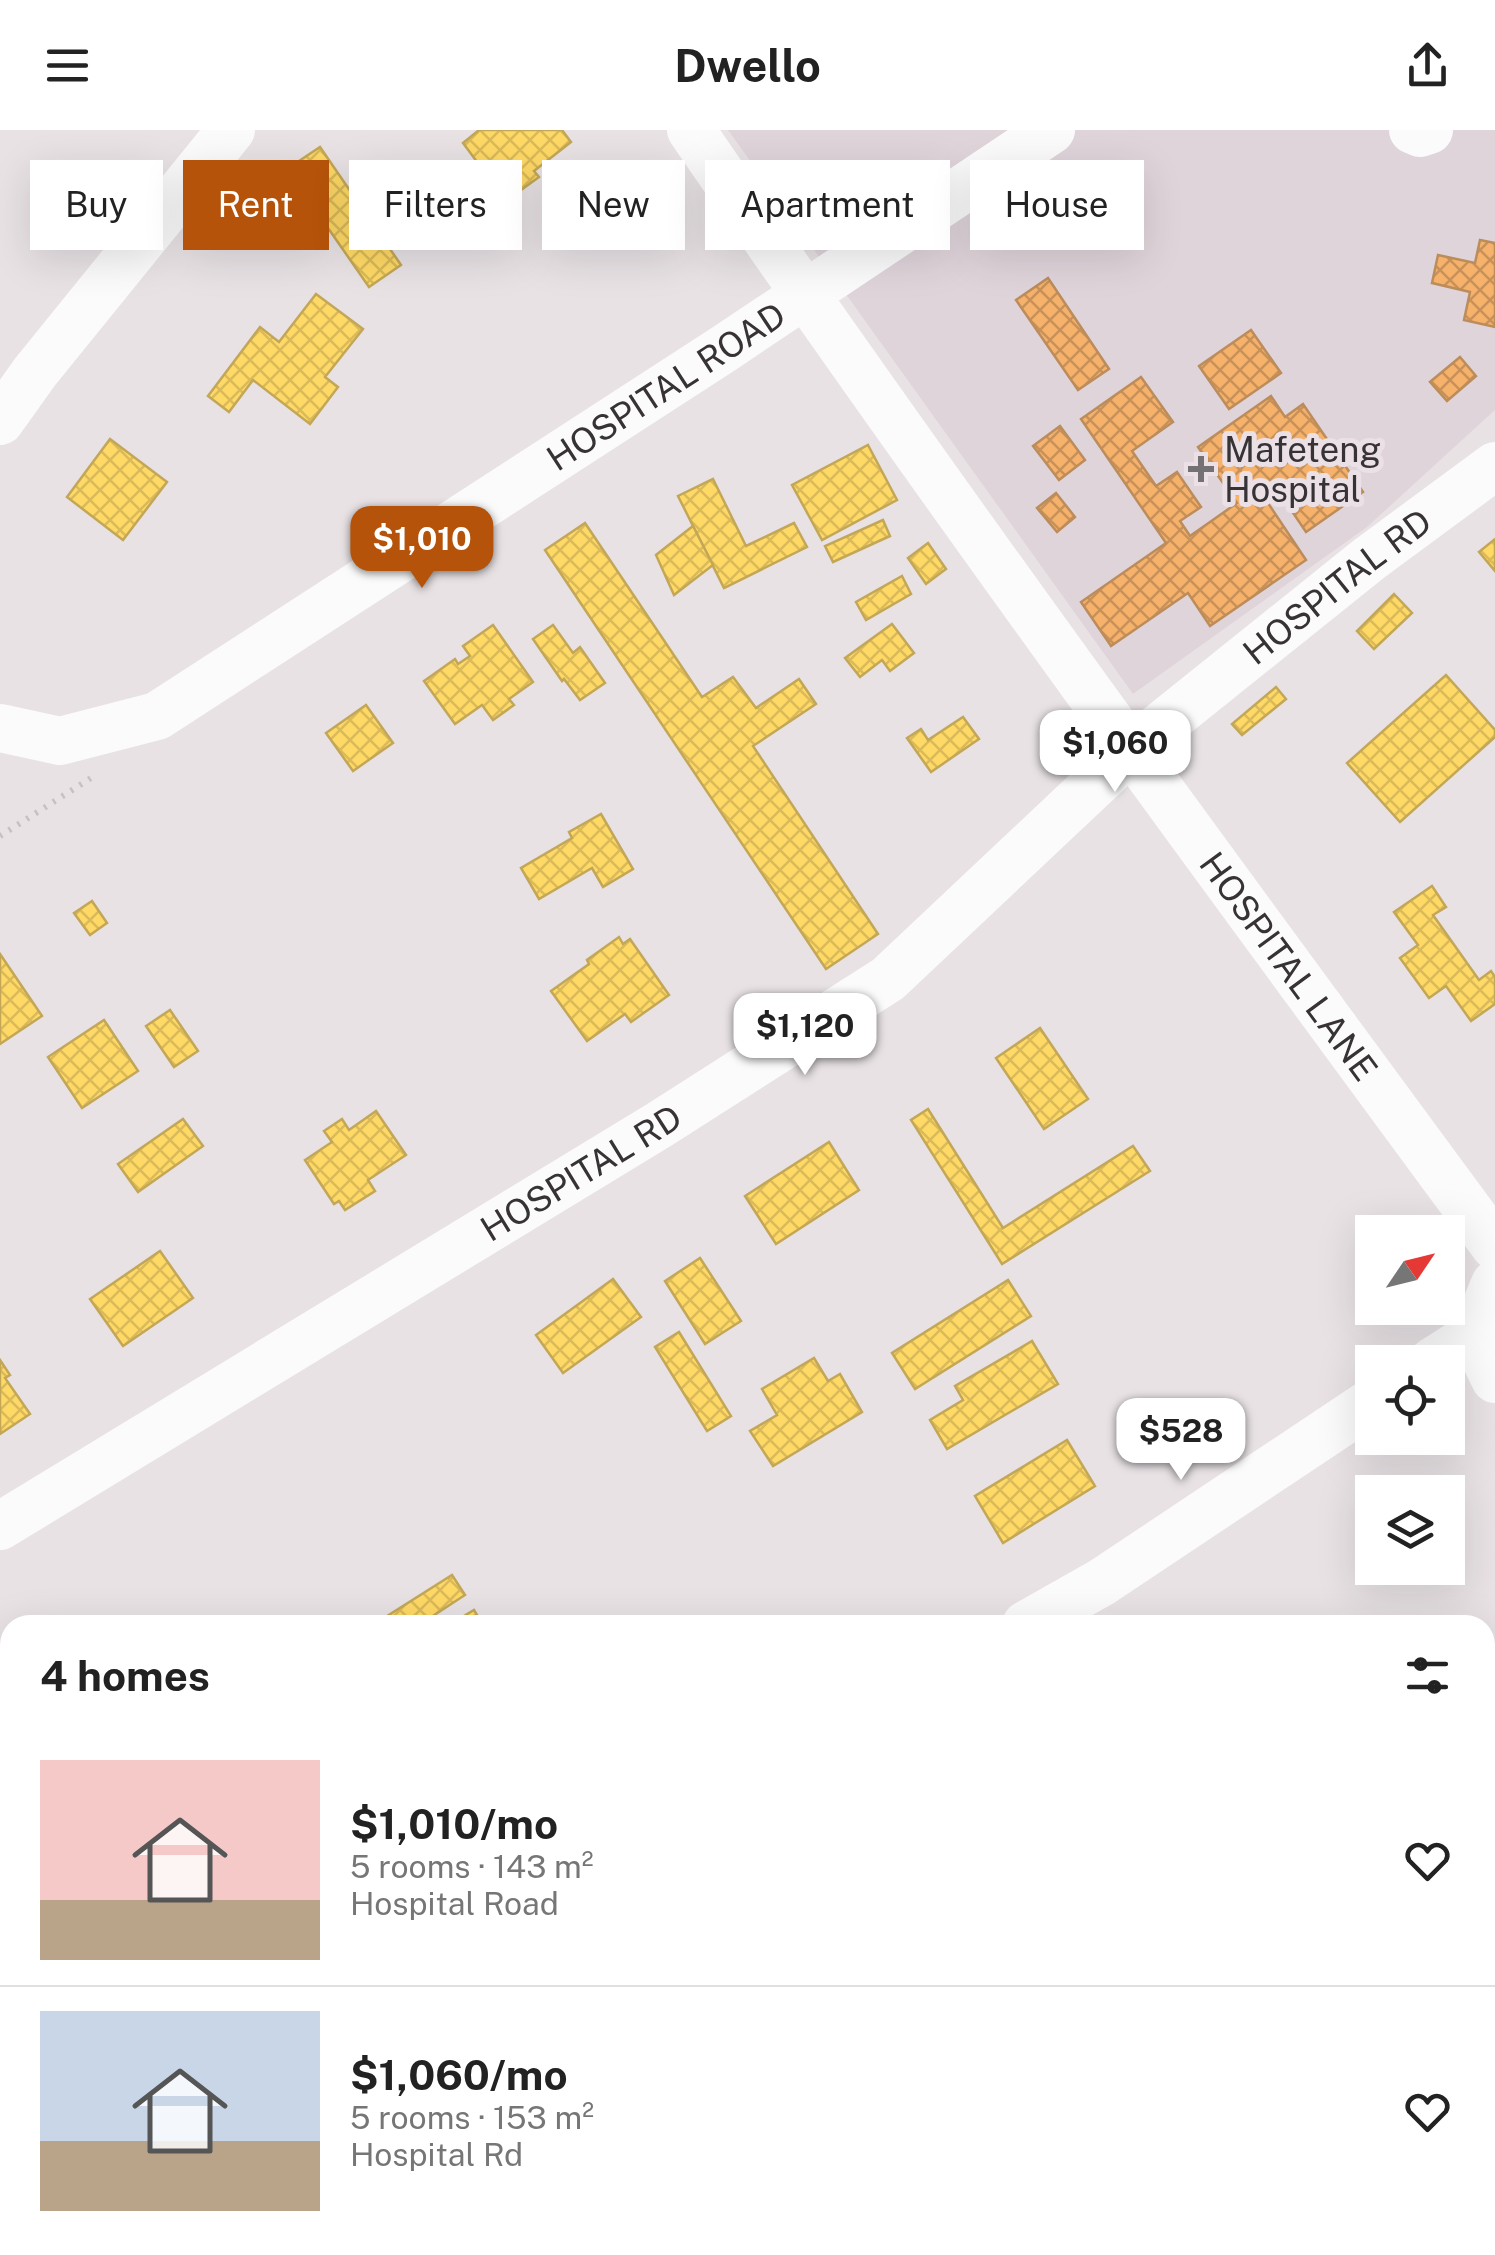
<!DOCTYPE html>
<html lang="en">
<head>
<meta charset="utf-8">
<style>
  body { margin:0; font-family:"Public Sans",sans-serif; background:#f6f6f6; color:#222; height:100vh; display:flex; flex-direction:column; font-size:38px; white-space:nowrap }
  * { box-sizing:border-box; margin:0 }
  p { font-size:32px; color:#767676 }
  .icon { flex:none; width:55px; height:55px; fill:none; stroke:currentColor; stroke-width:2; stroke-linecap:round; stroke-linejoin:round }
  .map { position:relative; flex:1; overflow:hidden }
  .drawer { position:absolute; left:0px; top:1485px; width:1495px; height:640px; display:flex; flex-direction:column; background:#fff; border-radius:30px 30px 0 0; box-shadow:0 10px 40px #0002 }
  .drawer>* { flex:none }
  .guide { position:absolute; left:30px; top:30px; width:1435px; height:90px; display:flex; gap:20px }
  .needle { width:65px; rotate:55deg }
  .controls { position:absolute; left:1355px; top:1085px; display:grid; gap:20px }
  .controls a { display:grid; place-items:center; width:110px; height:110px; border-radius:0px; background:#fff; box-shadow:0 10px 40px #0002; font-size:50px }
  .price { position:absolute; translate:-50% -85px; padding:0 22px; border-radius:20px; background:#fff; color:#222; font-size:32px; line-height:65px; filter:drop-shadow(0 2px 5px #0008) }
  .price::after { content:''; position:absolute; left:50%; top:60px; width:30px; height:22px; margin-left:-15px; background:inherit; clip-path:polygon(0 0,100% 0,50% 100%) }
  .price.active { background:#b45309; color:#fff }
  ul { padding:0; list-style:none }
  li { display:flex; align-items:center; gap:30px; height:250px; padding:0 40px }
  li+li { border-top:2px solid #e0e0e0 }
  li span { display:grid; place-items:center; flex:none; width:280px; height:200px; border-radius:0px; color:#555 }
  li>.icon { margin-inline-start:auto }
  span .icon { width:120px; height:120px; fill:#fffc; stroke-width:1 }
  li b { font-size:42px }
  h2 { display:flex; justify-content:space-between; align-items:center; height:120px; padding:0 40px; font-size:42px }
  .tag { padding:0 35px; border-radius:0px; background:#fff; box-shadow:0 10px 40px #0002; font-size:35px; line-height:90px }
  .tag.active { background:#b45309; color:#fff }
  header { display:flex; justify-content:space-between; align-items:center; height:130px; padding:0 40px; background:#fff; font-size:45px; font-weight:700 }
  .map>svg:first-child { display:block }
  .built { fill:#e0d4db }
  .homes { fill:url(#homes-cross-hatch); stroke:#c3a757; stroke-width:2.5 }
  .health { fill:url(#health-cross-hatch); stroke:#bc8c5b; stroke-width:2.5 }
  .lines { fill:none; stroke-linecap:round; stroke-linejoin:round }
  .path { stroke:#c4c2c3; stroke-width:6; stroke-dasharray:2.5 8; stroke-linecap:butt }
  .minor { stroke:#fcfbfb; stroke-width:48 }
  .poi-dot { fill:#747073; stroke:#eae0e6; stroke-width:4 }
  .labels { text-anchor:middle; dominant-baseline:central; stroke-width:10; stroke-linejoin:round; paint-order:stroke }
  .street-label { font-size:35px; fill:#363235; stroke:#eae0e6 }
  .poi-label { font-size:35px; fill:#363235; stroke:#eae0e6; text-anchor:start }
</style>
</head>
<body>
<header><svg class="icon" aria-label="menu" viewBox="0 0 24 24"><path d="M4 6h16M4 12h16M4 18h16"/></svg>Dwello<svg class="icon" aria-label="share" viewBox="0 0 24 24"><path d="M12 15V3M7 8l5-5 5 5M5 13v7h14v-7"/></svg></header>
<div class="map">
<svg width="1495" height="2125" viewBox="0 0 1495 2125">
  <defs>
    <pattern id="homes-cross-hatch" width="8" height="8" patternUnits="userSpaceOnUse" patternTransform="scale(2.5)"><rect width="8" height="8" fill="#ffd966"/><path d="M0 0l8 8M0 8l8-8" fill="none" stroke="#dbbb59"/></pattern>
    <pattern id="health-cross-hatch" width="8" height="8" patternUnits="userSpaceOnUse" patternTransform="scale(2.5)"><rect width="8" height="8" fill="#f6b26b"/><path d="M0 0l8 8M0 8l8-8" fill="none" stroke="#c89159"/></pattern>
  </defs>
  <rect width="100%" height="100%" fill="#e8e2e5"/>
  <path class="built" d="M728,0H1495V280L1367,397L1133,564Z"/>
  <g class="homes">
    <path d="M479,0H562L571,12L534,41L539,47L506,71L463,13Z"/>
    <path d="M320,17L401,135L369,157L287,39Z"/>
    <path d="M316,164L363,199L325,247L338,257L310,294L253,250L229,282L208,266L260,197L279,212Z"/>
    <path d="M110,309L167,352L123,410L67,367Z"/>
    <path d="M868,315L897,370L822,410L792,355Z"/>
    <path d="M713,349L746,416L794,393L807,417L724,458L678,366Z"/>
    <path d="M883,390L890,406L833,432L825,416Z"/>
    <path d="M585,393L702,567L733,547L756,578L799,549L816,574L753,616L878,804L826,839L545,420Z"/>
    <path d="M693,396L713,435L674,465L656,425Z"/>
    <path d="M1495,409V441L1479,422Z"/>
    <path d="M928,413L946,439L926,454L908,428Z"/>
    <path d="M902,446L911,464L866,490L856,472Z"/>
    <path d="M1394,464L1412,483L1374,519L1357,501Z"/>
    <path d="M892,494L914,523L890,541L882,530L860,547L845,528Z"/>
    <path d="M493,495L533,552L509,569L514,575L493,590L482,575L455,594L424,551L455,529L458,534L470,526L463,516Z"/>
    <path d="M553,495L573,523L580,517L605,553L580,570L564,549L562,551L533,509Z"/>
    <path d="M1446,545L1495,600V607L1400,692L1347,633Z"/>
    <path d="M1276,557L1286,569L1242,605L1232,594Z"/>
    <path d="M366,575L393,613L353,641L326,603Z"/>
    <path d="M963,587L979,609L931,642L907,608L921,599L928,610Z"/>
    <path d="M601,684L633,739L603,757L592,738L539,769L521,738L572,708L569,702Z"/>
    <path d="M1432,756L1446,777L1433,785L1479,850L1491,841L1495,847V874L1471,891L1446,856L1429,868L1400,828L1418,815L1394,782Z"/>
    <path d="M92,771L107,793L90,805L74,783Z"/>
    <path d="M619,807L623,814L630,809L669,865L631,892L625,884L587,911L551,861L589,834L587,830Z"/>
    <path d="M0,824L42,886L0,914Z"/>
    <path d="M170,880L198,921L174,937L146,896Z"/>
    <path d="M104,890L138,941L82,978L48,927Z"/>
    <path d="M1040,898L1088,969L1044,999L996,928Z"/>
    <path d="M928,979L1003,1098L1133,1016L1150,1041L1002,1134L911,990Z"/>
    <path d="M376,981L406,1025L368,1050L375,1061L345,1080L339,1071L334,1074L305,1030L332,1012L324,1001L342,989L349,1000Z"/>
    <path d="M183,989L203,1016L138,1062L118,1034Z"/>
    <path d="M829,1012L859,1060L776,1114L745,1066Z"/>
    <path d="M160,1121L193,1168L123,1216L90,1169Z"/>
    <path d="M700,1128L741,1191L705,1214L665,1151Z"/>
    <path d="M613,1149L641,1187L563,1243L536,1205Z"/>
    <path d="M1008,1150L1031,1186L915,1259L892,1223Z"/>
    <path d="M679,1202L731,1286L707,1301L655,1217Z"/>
    <path d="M1032,1211L1058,1254L947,1319L930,1290L963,1270L955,1256Z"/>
    <path d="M814,1228L828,1251L840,1244L862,1282L773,1336L750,1301L777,1285L762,1259Z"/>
    <path d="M0,1230L10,1245L5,1248L30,1284L0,1304Z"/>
    <path d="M1067,1310L1095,1356L1003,1413L975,1366Z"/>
    <path d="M452,1445L465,1465L419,1495H373Z"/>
    <path d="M474,1480L483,1495H449Z"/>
    <path d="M1495,1538V1572L1485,1578V1544Z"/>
    <path d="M0,1588L10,1602V1680L3,1670L0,1672Z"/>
    <path d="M10,1750V1805L0,1811V1756Z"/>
    <path d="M577,2115H613L597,2125H583Z"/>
    <path d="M774,2115H852L854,2118L842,2125H780Z"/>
  </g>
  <g class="health">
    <path d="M849,35L866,60L835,80L819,54Z"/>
    <path d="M857,77L869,96L850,108L838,89Z"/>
    <path d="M1480,110L1495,113V197L1464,190L1470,162L1432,153L1438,125L1475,133Z"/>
    <path d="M1048,148L1109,239L1078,260L1016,170Z"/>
    <path d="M1251,200L1281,243L1229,279L1199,236Z"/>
    <path d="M1460,227L1476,246L1447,271L1430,252Z"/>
    <path d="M1141,247L1173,292L1132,321L1156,356L1177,342L1201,377L1180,391L1190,406L1237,373L1198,317L1271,266L1285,287L1303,274L1363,362L1306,402L1277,359L1264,367L1306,430L1210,496L1188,463L1111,516L1081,472L1166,413L1081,289Z"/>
    <path d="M1060,296L1085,330L1059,350L1033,316Z"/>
    <path d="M1056,363L1075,387L1057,402L1037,378Z"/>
  </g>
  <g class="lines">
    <path class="path" d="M0,706L91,648"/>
    <g class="minor">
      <path id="s1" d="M691,0C951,378 1223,747 1495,1116"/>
      <path d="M1413,0L1420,3L1429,0"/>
      <path d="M0,291L35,242L231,0"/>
      <path id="s2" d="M0,598L60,611L157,586L722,220L1051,0"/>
      <path d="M1474,1205L1495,1249"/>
      <path d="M1432,1232L1474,1205L1495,1154"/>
      <path id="s3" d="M0,1396L659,995L888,849L1131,620L1369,429L1495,336"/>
      <path d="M1026,1495L1102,1452L1372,1272"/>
      <path d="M1485,1851L1495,1846"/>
      <path d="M80,2125L91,2115"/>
      <path d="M1033,2125L1050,2115"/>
    </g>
  </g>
  <path class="poi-dot" d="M1196 324h10v10h10v10h-10v10h-10v-10h-10v-10h10z"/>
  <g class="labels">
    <g class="street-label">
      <text stroke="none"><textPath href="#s2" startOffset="768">HOSPITAL ROAD</textPath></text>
      <text stroke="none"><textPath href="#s3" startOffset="1640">HOSPITAL RD</textPath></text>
      <text stroke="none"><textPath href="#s1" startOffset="1028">HOSPITAL LANE</textPath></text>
      <text stroke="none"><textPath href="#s3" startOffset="680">HOSPITAL RD</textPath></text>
    </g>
    <g class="poi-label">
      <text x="1224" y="319">Mafeteng<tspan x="1224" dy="40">Hospital</tspan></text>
    </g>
  </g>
</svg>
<div class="controls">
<a><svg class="needle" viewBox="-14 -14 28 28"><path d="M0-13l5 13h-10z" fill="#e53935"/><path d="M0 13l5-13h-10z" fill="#767676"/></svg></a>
<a><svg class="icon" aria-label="locate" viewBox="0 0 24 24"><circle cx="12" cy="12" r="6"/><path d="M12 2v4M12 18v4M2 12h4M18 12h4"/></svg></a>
<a><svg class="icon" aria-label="layers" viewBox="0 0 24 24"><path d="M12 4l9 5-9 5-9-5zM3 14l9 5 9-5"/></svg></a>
</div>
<b class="price active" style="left:422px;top:461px">$1,010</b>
<b class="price" style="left:1115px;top:665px">$1,060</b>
<b class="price" style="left:805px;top:948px">$1,120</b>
<b class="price" style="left:1181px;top:1353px">$528</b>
<div class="guide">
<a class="tag">Buy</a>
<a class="tag active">Rent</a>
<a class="tag">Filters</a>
<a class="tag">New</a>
<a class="tag">Apartment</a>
<a class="tag">House</a>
</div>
<section class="drawer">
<h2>4 homes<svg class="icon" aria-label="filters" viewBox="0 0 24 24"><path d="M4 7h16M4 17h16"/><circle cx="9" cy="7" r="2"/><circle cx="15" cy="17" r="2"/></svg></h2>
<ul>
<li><span style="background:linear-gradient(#f6c9c9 70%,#b9a48a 0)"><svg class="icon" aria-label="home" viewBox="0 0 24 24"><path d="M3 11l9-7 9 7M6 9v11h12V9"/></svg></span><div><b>$1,010/mo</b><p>5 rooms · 143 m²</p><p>Hospital Road</p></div><svg class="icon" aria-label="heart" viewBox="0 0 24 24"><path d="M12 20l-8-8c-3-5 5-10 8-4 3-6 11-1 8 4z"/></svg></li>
<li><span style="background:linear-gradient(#c9d6e8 65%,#b9a48a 0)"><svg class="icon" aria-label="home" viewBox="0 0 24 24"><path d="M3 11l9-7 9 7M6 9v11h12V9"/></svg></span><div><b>$1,060/mo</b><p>5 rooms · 153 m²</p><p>Hospital Rd</p></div><svg class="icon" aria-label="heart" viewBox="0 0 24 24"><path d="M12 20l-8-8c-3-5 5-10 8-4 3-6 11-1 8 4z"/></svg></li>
</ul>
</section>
</div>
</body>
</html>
